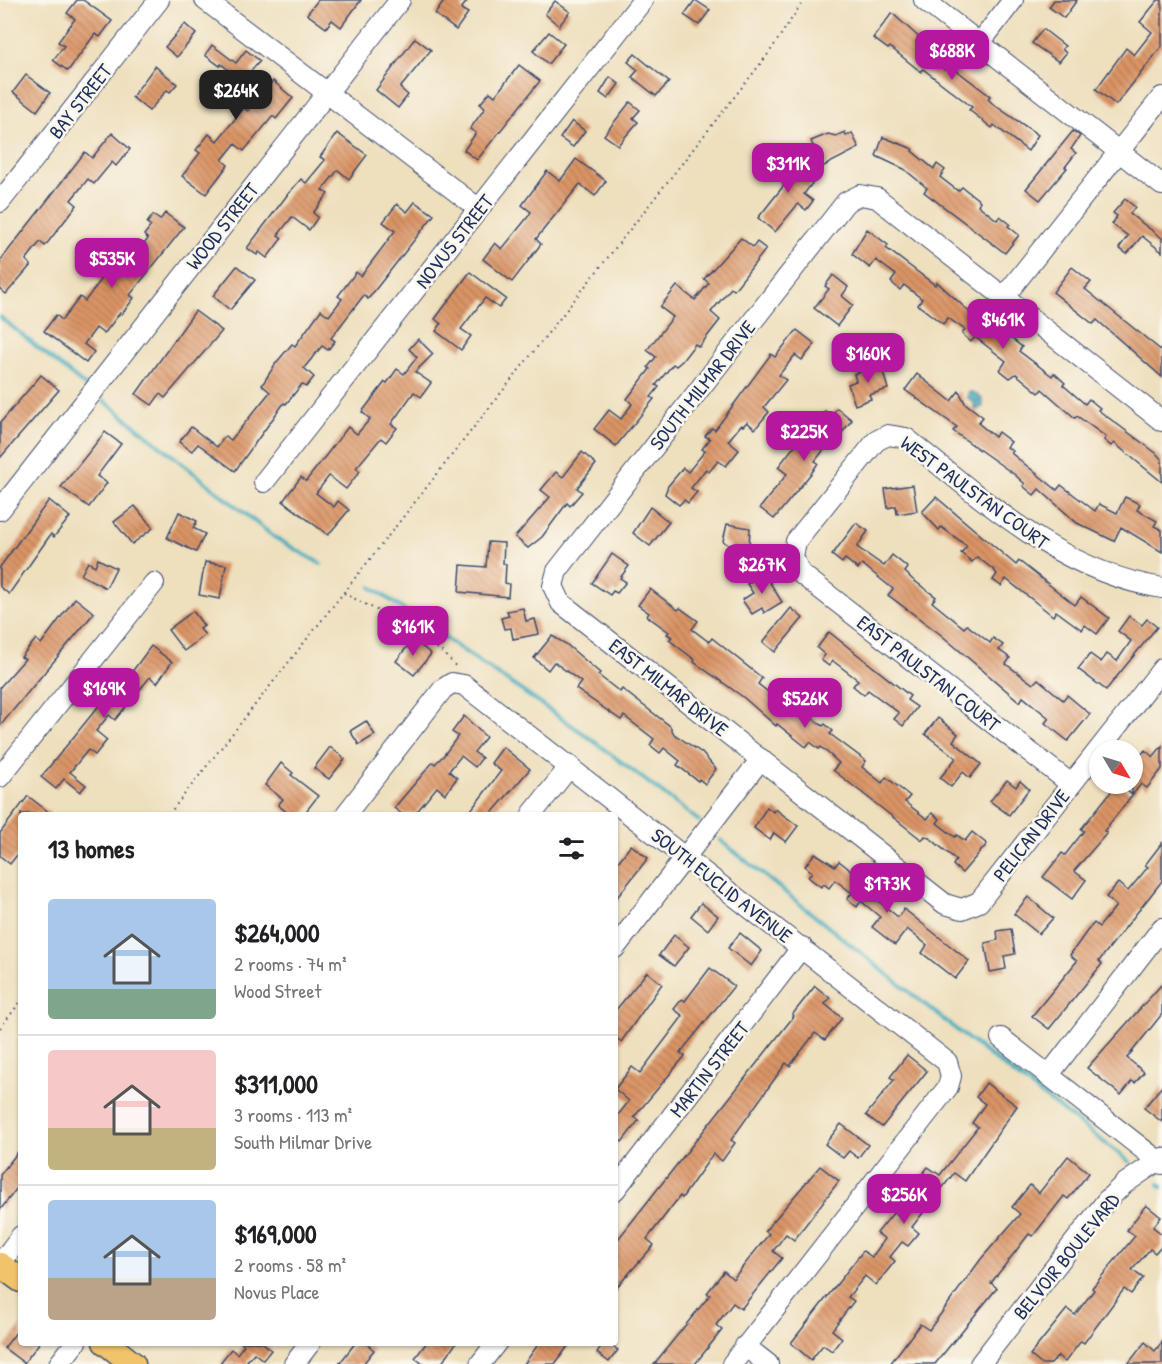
<!DOCTYPE html>
<html lang="en">
<head>
<meta charset="utf-8">
<style>
  body { margin:0; font-family:"Patrick Hand",sans-serif; background:#f2f2f2; color:#202124; height:100vh; display:flex; flex-direction:column; font-size:22px; white-space:nowrap }
  * { box-sizing:border-box; margin:0 }
  p { font-size:20px; color:#757577 }
  .icon { flex:none; width:33px; height:33px; fill:none; stroke:currentColor; stroke-width:2; stroke-linecap:round; stroke-linejoin:round }
  .map { position:relative; flex:1; overflow:hidden }
  .panel { position:absolute; left:18px; top:812px; width:600px; height:534px; display:flex; flex-direction:column; background:#fff; border-radius:6px; box-shadow:0 2px 4px #0004 }
  .panel>* { flex:none }
  .needle { width:39px; rotate:128deg }
  .fabs { position:absolute; left:1089px; top:740px; display:grid; gap:12px }
  .fabs a { display:grid; place-items:center; width:54px; height:54px; border-radius:50%; background:#fff; box-shadow:0 2px 4px #0004; font-size:30px }
  .price { position:absolute; translate:-50% -51px; padding:0 14px; border-radius:12px; background:#b5179e; color:#fff; font-size:20px; line-height:39px; filter:drop-shadow(0 2px 3px #0008) }
  .price::after { content:''; position:absolute; left:50%; top:36px; width:18px; height:14px; margin-left:-9px; background:inherit; clip-path:polygon(0 0,100% 0,50% 100%) }
  .price.active { background:#222; color:#fff }
  ul { padding:0; list-style:none }
  li { display:flex; align-items:center; gap:18px; height:150px; padding:0 30px }
  li+li { border-top:2px solid #e0e0e0 }
  li span { display:grid; place-items:center; flex:none; width:168px; height:120px; border-radius:6px; color:#555 }
  li>.icon { margin-inline-start:auto }
  span .icon { width:72px; height:72px; fill:#fffc; stroke-width:1 }
  li b { font-size:26px }
  h2 { display:flex; justify-content:space-between; align-items:center; height:72px; padding:0 30px; font-size:26px }
  .map>svg:first-child { display:block }
  .water { fill:url(#water-rules); stroke:#2d6e8e; stroke-width:1.5 }
  .lines { fill:none; stroke-linecap:round; stroke-linejoin:round }
  .stream { stroke:#3facbd; stroke-width:4 }
  .building { fill:url(#building-back-hatch) }
  .minor-casing { stroke:#3b496c; stroke-width:22 }
  .major-casing { stroke:#3b496c; stroke-width:27 }
  .path { stroke:#3b496c; stroke-width:2; stroke-dasharray:1.5 4.5; stroke-linecap:butt }
  .minor { stroke:#fff; stroke-width:20 }
  .major { stroke:#f1c36a; stroke-width:24 }
  .labels { text-anchor:middle; dominant-baseline:central; stroke-width:5; stroke-linejoin:round; paint-order:stroke }
  .street-label { font-size:20px; fill:#1b2f5e; stroke:#fbf7ec }
</style>
</head>
<body>
<div class="map">
<svg width="1162" height="1364" viewBox="0 0 1162 1364">
  <defs>
    <pattern id="water-rules" width="6" height="5" patternUnits="userSpaceOnUse" patternTransform="scale(1.5)"><rect width="6" height="5" fill="#3facbd"/><path d="M0 2.5h6" fill="none" stroke="#348c9d"/></pattern>
    <pattern id="building-back-hatch" width="6" height="6" patternUnits="userSpaceOnUse" patternTransform="scale(1.5)"><rect width="6" height="6" fill="#db9465"/><path d="M-1 5l2 2M0 0l6 6M5-1l2 2" fill="none" stroke="#b17956"/></pattern>
  </defs>
  <rect width="100%" height="100%" fill="#fbf7ec"/>
  <filter id="ink" filterUnits="userSpaceOnUse"><feTurbulence type="fractalNoise" baseFrequency=".0167" numOctaves="2"/><feDisplacementMap in="SourceGraphic" scale="12" xChannelSelector="R" yChannelSelector="G"/><feConvolveMatrix kernelMatrix="1 2 1 2 8 2 1 2 1" color-interpolation-filters="sRGB"/></filter>
  <filter id="wash" filterUnits="userSpaceOnUse"><feTurbulence type="fractalNoise" baseFrequency=".008" numOctaves="4" result="noise"/><feDisplacementMap in="SourceGraphic" scale="24" xChannelSelector="R" yChannelSelector="G"/><feGaussianBlur stdDeviation="1.35" result="paint"/><feColorMatrix in="noise" values="0 0 0 0 0 0 0 0 0 0 0 0 0 0 0 0 0 1.4 0 .05"/><feComposite in="paint" operator="in"/></filter>
  <g filter="url(#wash)">
    <rect width="100%" height="100%" fill="#eedfbd"/>
    <g class="water">
      <path d="M969,392H973L982,399L983,406L977,410L974,408V403L967,397Z"/>
      <path d="M794,685L803,696L801,700L787,694L789,687Z"/>
    </g>
    <g class="lines">
      <g class="stream">
        <path d="M0,317L89,389"/>
        <path d="M97,395L274,537L321,564"/>
        <path d="M371,587L587,736L699,821"/>
        <path d="M720,840L968,1039L1130,1162"/>
        <path d="M1159,1184L1162,1187"/>
      </g>
    </g>
    <g id="blocks">
      <g class="building">
        <path d="M77,0H83L112,21L100,37L95,34L68,71L53,60L64,46L58,42L75,19L67,13Z"/>
        <path d="M318,0H361L341,27L332,20L326,28L307,14Z"/>
        <path d="M445,0H468L461,9L468,13L456,30L435,14Z"/>
        <path d="M695,0L710,10L699,25L684,15Z"/>
        <path d="M1054,0H1077L1064,18L1049,7Z"/>
        <path d="M1158,0H1162V46L1116,105L1096,89L1126,48L1134,55L1152,32L1140,22Z"/>
        <path d="M555,1L570,12L559,26L545,14Z"/>
        <path d="M892,13L922,40L918,45L923,52L944,69L946,66L954,72L956,70L990,96L988,99L993,104L1038,135L1028,151L994,125L992,128L969,110L972,107L923,69L921,72L890,47L888,49L873,38Z"/>
        <path d="M185,24L196,34L177,57L165,47Z"/>
        <path d="M1043,29L1065,46L1062,49L1066,53L1059,62L1032,43Z"/>
        <path d="M549,32L564,44L548,64L533,51Z"/>
        <path d="M415,38L431,50L400,88L408,95L398,108L376,90Z"/>
        <path d="M212,45L236,63L246,50L260,61L250,72L268,87L273,81L293,98L276,119L273,116L244,151L235,144L222,160L228,165L206,194L182,176L200,153L196,150L209,134L217,141L244,108L248,111L261,96L221,64L220,66L205,55Z"/>
        <path d="M635,54L669,82L656,96L632,77L638,70L628,62Z"/>
        <path d="M519,65L540,81L477,160L464,150L476,133L470,129L485,108L480,104L490,92L495,96Z"/>
        <path d="M155,66L177,84L170,92L167,90L149,111L132,97Z"/>
        <path d="M26,75L50,93L37,111L13,92Z"/>
        <path d="M610,77L619,84L608,99L600,93Z"/>
        <path d="M630,102L640,110L633,118L638,122L618,145L604,135Z"/>
        <path d="M572,121L585,131L573,147L560,138Z"/>
        <path d="M1073,131L1080,136L1071,149L1076,153L1065,167L1067,168L1040,200L1026,189Z"/>
        <path d="M845,132L846,136L852,133L859,148L822,167L811,141L828,134L836,136Z"/>
        <path d="M112,133L130,149L116,166L112,162L94,184L88,179L71,200L77,205L45,246L40,242L26,260L31,265L6,294L0,289V261L85,152L92,158Z"/>
        <path d="M337,133L367,155L349,179L338,170L322,190L328,194L313,213L318,217L309,230L292,217L278,235L282,238L267,258L259,252L257,255L247,248L288,194L301,179L306,183L325,160L320,157Z"/>
        <path d="M883,137L913,149L912,151L934,169L937,164L945,170L940,177L958,191L962,187L980,201L978,205L997,220L1000,216L1010,224L1008,226L1019,235L1005,253L924,192L927,188L904,169L876,156Z"/>
        <path d="M789,157L816,178L804,194L813,201L806,210L798,204L775,232L758,218L785,184L774,175Z"/>
        <path d="M576,159L606,181L595,196L580,184L536,239L541,244L512,282L483,259L495,243L502,249L527,218L531,212L522,205L547,171L560,181Z"/>
        <path d="M1125,199L1135,207L1130,214L1162,238V252L1142,236L1127,254L1119,248L1128,236L1112,224L1117,216L1113,213Z"/>
        <path d="M415,202L434,215L368,299L364,295L354,308L331,338L335,341L328,350L322,346L304,368L314,377L306,387L302,384L286,404L284,403L235,471L198,444L192,451L179,442L191,427L217,447L225,436L231,440L270,392L262,385L276,363L292,344L295,346L321,310L329,316L342,299L338,296L356,272L361,276L395,231L383,222L397,204L407,212Z"/>
        <path d="M165,213L184,227L130,295L134,298L122,314L120,313L104,334L96,328L84,344L94,352L86,363L44,331L56,315L62,320L80,297L85,301L101,280L80,265L89,253L109,268L124,250L133,258L148,239L144,235L151,226L147,223L153,215L160,220Z"/>
        <path d="M867,229L888,245L886,248L935,285L937,282L975,317L983,322L986,318L1022,347L1019,351L1052,376L1054,373L1065,383L1063,385L1085,404L1089,399L1100,408L1098,410L1156,453L1162,460V482L1114,443L1111,446L1104,440L1106,437L1077,416L1075,418L1042,389L1039,393L1016,374L1010,378L1000,370L1006,361L975,337L971,342L962,334L965,330L948,318L943,324L918,305L922,299L904,285L900,290L891,282L896,275L876,260L870,268L852,254Z"/>
        <path d="M741,238L753,247L757,242L766,249L734,290L731,288L711,312L720,320L699,347L695,344L682,361L676,366L673,364L656,385L659,387L651,397L654,399L616,446L594,429L609,410L621,419L632,404L627,399L650,369L648,367L656,357L647,350L673,317L660,307L677,286L695,300L709,283L704,279Z"/>
        <path d="M237,266L255,280L230,310L213,296Z"/>
        <path d="M1072,267L1091,282L1085,289L1162,351V377L1097,320L1093,324L1053,292Z"/>
        <path d="M470,272L506,299L499,308L485,298L461,329L471,336L461,350L436,331L441,324L435,319Z"/>
        <path d="M833,275L848,287L842,296L853,305L837,326L814,308L829,289L825,286Z"/>
        <path d="M195,311L222,331L165,398L160,394L152,405L136,394Z"/>
        <path d="M797,330L815,344L802,360L795,355L779,375L786,380L764,407L769,412L755,429L747,422L743,426L741,425L728,441L739,450L726,466L718,461L709,472L706,469L691,488L697,492L688,503L684,500L679,505L665,494L668,486L683,468L688,472L705,451L702,449L710,439L705,436L712,428L715,430L771,354L775,357Z"/>
        <path d="M418,339L433,354L415,372L431,383L421,397L414,392L391,424L397,428L386,442L381,438L356,468L360,471L346,489L329,476L316,493L334,507L338,501L349,510L328,535L283,501L301,477L306,481L348,427L357,434L370,419L362,412L385,382L387,383L397,369L404,374L417,357L409,349Z"/>
        <path d="M881,365L888,389L869,395L871,399L855,405L848,384L856,381L854,374Z"/>
        <path d="M917,374L951,401L959,391L965,403L983,417L978,423L995,437L998,432L1011,442L1007,447L1013,451L1011,453L1057,490L1061,485L1095,511L1099,504L1117,513L1125,497L1140,504L1137,510L1157,521L1154,526L1162,530V552L1121,527L1114,541L1077,523L1039,489L1034,495L1023,486L1025,484L1015,475L953,431L957,427L905,390Z"/>
        <path d="M41,375L59,390L0,458V423Z"/>
        <path d="M837,408L852,420L833,444L830,442L815,461L818,463L813,471L774,519L760,508L787,474L778,467L799,440L808,447L826,425L819,419L825,411L831,416Z"/>
        <path d="M105,432L121,444L97,476L107,483L89,507L61,487Z"/>
        <path d="M582,452L596,464L577,488L582,492L570,506L567,503L542,537L528,548L515,537L550,497L541,490L556,472L563,477Z"/>
        <path d="M913,485L917,511L897,514L896,506L888,508L885,489Z"/>
        <path d="M936,497L1016,565L1019,561L1075,605L1081,597L1109,618L1097,634L1085,625L1082,630L1056,611L1053,616L1006,579L1001,586L993,580L997,574L994,570L977,557L972,562L961,553L967,546L941,527L939,530L922,512Z"/>
        <path d="M49,500L70,517L54,537L51,534L9,594L0,587V567Z"/>
        <path d="M135,506L153,528L132,544L114,522Z"/>
        <path d="M650,507L669,522L650,546L633,533Z"/>
        <path d="M179,512L197,521L193,528L205,534L196,552L167,538Z"/>
        <path d="M856,523L868,531L857,547L884,566L892,555L908,568L905,572L912,579L936,597L932,602L964,628L967,625L990,643L993,638L1003,645L999,650L1010,658L1006,664L1033,684L1038,679L1063,700L1067,695L1090,714L1068,741L1045,723L1049,718L1023,697L1020,702L940,634L888,595L893,589L862,564L858,569L845,559L842,563L832,555Z"/>
        <path d="M727,524L750,528L748,564L728,560L731,547L723,541Z"/>
        <path d="M488,542L504,543L503,564H506L505,583L509,584L508,597L459,592L461,565L486,567Z"/>
        <path d="M612,554L629,566L620,578L626,582L617,593L613,591L610,595L592,583Z"/>
        <path d="M98,559L116,568L106,588L81,575L88,562L95,566Z"/>
        <path d="M205,562L226,565L220,599L199,595Z"/>
        <path d="M764,573L782,602L764,613L762,608L752,614L742,600L753,593L747,584Z"/>
        <path d="M650,589L678,610L680,608L698,621L692,629L709,642L712,638L762,678L758,684L780,701L784,697L823,726L825,724L833,731L830,734L866,761L862,767L882,783L886,777L910,796L905,802L927,819L932,813L940,819L937,823L955,837L957,835L965,841L972,832L987,844L962,873L953,865L956,860L931,839L925,836L922,840L833,770L839,763L821,747L819,749L810,742L806,747L777,724L776,726L743,697L694,662L695,660L669,640L672,637L667,634L669,632L647,616L649,613L638,605Z"/>
        <path d="M75,598L94,613L0,726V687L25,659L21,657L36,639L41,644Z"/>
        <path d="M523,608L526,621L535,619L539,634L513,639L511,628L504,629L501,618L509,616L507,611Z"/>
        <path d="M791,608L803,618L775,652L763,642Z"/>
        <path d="M193,611L204,626L200,629L205,635L184,651L168,630Z"/>
        <path d="M1129,616L1142,625L1147,619L1157,627L1106,690L1078,669L1090,654L1101,662L1107,654L1117,661L1131,641L1118,631Z"/>
        <path d="M829,632L910,696L907,700L917,707L903,726L894,719L899,713L868,690L864,695L853,686L858,680L833,661L829,666L821,660L825,655L817,648Z"/>
        <path d="M552,636L566,644L600,673L598,675L620,692L622,689L670,726L674,734L702,753L716,769L705,784L699,779L698,781L677,765L680,761L664,748L660,753L650,745L654,739L624,716L621,720L576,689L581,682L554,662L548,670L534,658Z"/>
        <path d="M413,639L431,654L414,675L396,661Z"/>
        <path d="M151,646L172,662L157,683L150,677L115,720L109,715L96,731L107,740L95,755L88,750L70,772L86,785L80,792L64,779L56,789L41,777L119,681L123,684Z"/>
        <path d="M464,716L486,737L474,752L482,758L475,767L461,756L449,771L457,778L445,794L437,787L415,814H402L394,808L433,762L435,764L444,755L458,736L452,732Z"/>
        <path d="M938,718L958,734L953,741L981,764L970,778L963,772L951,787L940,778L956,758L925,734Z"/>
        <path d="M366,721L375,735L359,745L350,731Z"/>
        <path d="M1162,746V769L1147,788L1141,784L1104,831L1107,833L1074,871L1086,880L1072,899L1043,877L1062,853L1065,855L1084,831L1081,829L1118,783L1132,795V766L1145,750L1153,757Z"/>
        <path d="M330,747L345,759L329,779L314,768Z"/>
        <path d="M503,747L530,769L491,814H468L501,771L491,763Z"/>
        <path d="M281,763L293,773L291,775L318,796L304,814H289L278,805L283,799L265,785Z"/>
        <path d="M1007,780L1016,787L1020,781L1029,789L1009,815L990,801Z"/>
        <path d="M28,796L51,814H21V850L10,864L0,856V833Z"/>
        <path d="M767,807L773,812L775,809L798,826L786,842L774,833L770,840L754,828Z"/>
        <path d="M1162,843V881L1099,961L1102,964L1049,1029L1032,1016L1077,961L1070,955L1087,931L1094,923L1099,927L1116,906L1106,897L1118,883L1128,891L1148,867L1145,865Z"/>
        <path d="M631,845L648,858L615,900V866Z"/>
        <path d="M815,853L835,866L839,861L862,879L863,877L871,882L883,892L877,900L898,917L904,909L969,961L955,979L922,953L927,945L907,929L895,945L872,927L880,917L861,901L857,907L847,899L852,893L835,880L829,888L824,884L821,887L808,877L812,872L805,866Z"/>
        <path d="M1028,897L1053,918L1039,934L1014,914Z"/>
        <path d="M701,903L718,916L708,930L691,916Z"/>
        <path d="M1011,929L1015,954L1004,956L1006,969L990,972L985,943L998,940L997,931Z"/>
        <path d="M740,933L762,951L751,966L728,948Z"/>
        <path d="M674,935L689,947L674,966L659,955Z"/>
        <path d="M710,968L734,986L680,1053L685,1056L634,1117L639,1120L622,1142L615,1136V1119L629,1101L615,1089L632,1067L640,1073L683,1016L674,1009L682,999L685,1001Z"/>
        <path d="M647,972L662,984L621,1042L615,1037V1011Z"/>
        <path d="M1162,984V1014L1127,1058L1144,1072L1135,1083L1132,1081L1121,1095L1087,1068Z"/>
        <path d="M815,986L830,998L825,1004L842,1018L825,1040L815,1033L790,1066L786,1063L731,1140L735,1143L722,1161L713,1154L682,1198L680,1196L647,1239L654,1245L615,1289V1243L794,1016L792,1015Z"/>
        <path d="M907,1055L927,1071L882,1127L866,1115L894,1080L890,1077Z"/>
        <path d="M986,1083L1017,1106L965,1181L954,1173L912,1227L919,1233L908,1246L902,1242L890,1257L895,1261L876,1285L865,1276L848,1297L854,1301L832,1330L842,1338L832,1351L823,1345L811,1360L791,1343L863,1251L872,1257L885,1239L877,1233L894,1212L902,1218L914,1202L906,1195L928,1167L940,1175L978,1127L972,1123L985,1104L976,1097Z"/>
        <path d="M1162,1086V1122L1144,1108Z"/>
        <path d="M841,1124L868,1145L858,1158L849,1151L843,1158L825,1144Z"/>
        <path d="M21,1148V1183L0,1210V1175Z"/>
        <path d="M1068,1156L1089,1173L1068,1199L1064,1196L1033,1236L1029,1234L991,1283L997,1288L935,1364H890L920,1324L929,1330L981,1259L1020,1214L1012,1207L1030,1185L1039,1193Z"/>
        <path d="M820,1166L839,1181L794,1240L786,1234L773,1251L782,1258L741,1309L733,1303L716,1325L722,1330L695,1364H654L710,1295L707,1293L724,1271L733,1279L769,1234L765,1231Z"/>
        <path d="M1146,1205L1161,1217L1153,1227L1162,1234V1245L1155,1253L1150,1249L1132,1270L1143,1278L1131,1294L1124,1289L1084,1343L1081,1341L1065,1362L1058,1356L1051,1364H1041L1030,1355L1067,1309L1075,1315L1094,1290L1092,1288L1135,1236L1127,1230Z"/>
        <path d="M21,1326V1342H40L24,1363L4,1348Z"/>
        <path d="M240,1342H262L271,1350L263,1360L254,1353L247,1361L250,1364H219L231,1349L237,1354L244,1345Z"/>
        <path d="M356,1342H364L374,1350L363,1364H339Z"/>
        <path d="M427,1342H457L441,1364H423L415,1358Z"/>
        <path d="M540,1342H571L555,1364H524Z"/>
        <path d="M605,1342L618,1350L609,1362L597,1353Z"/>
        <path d="M1145,1342L1155,1351L1162,1342V1364H1128Z"/>
      </g>
    </g>
  </g>
  <g filter="url(#ink)">
    <use href="#blocks" fill-opacity="0" stroke="#3b496c" stroke-width="1.5"/>
    <g class="lines">
      <g class="minor-casing">
        <g id="minor">
          <path d="M205,0L479,209"/>
          <path d="M924,0L1162,185"/>
          <path d="M980,43L1013,0"/>
          <path d="M0,202L159,0"/>
          <path d="M1004,297L1162,97"/>
          <path d="M1162,421L877,198L860,195L846,202L557,571L553,586L561,603L945,904L962,909L979,902L1162,669"/>
          <path d="M264,482L643,0"/>
          <path d="M0,510L400,0"/>
          <path d="M0,777L154,583"/>
          <path d="M1071,784L800,573L793,557L796,541L876,441L888,435L906,438C984,500 1060,572 1162,588"/>
          <path d="M346,814L443,689L452,683L464,685L947,1062L951,1076L948,1087L732,1364"/>
          <path d="M532,814L570,766"/>
          <path d="M615,948L761,759"/>
          <path d="M1001,1038L1162,1164"/>
          <path d="M1048,1076L1162,928"/>
          <path d="M615,1190L802,947"/>
          <path d="M0,1264L21,1236"/>
          <path d="M745,1346L768,1364"/>
          <path d="M59,1364L76,1342"/>
          <path d="M294,1364L311,1342"/>
          <path d="M480,1364L497,1342"/>
          <path d="M980,1364L1107,1200L1124,1184L1162,1158"/>
        </g>
      </g>
      <g class="major-casing">
        <g id="major">
          <path d="M0,1265L21,1280"/>
          <path d="M105,1342L133,1364"/>
        </g>
      </g>
      <g class="path">
        <path d="M344,593C384,615 428,632 457,668"/>
        <path d="M169,814L769,53L804,0"/>
        <path d="M0,1028L21,1001"/>
      </g>
      <use href="#minor" class="minor"/>
      <use href="#major" class="major"/>
    </g>
  </g>
  <g class="labels">
    <g class="street-label">
      <text transform="translate(80 101) rotate(-52)">BAY STREET</text>
      <text transform="translate(222 226) rotate(-52)">WOOD STREET</text>
      <text transform="translate(454 241) rotate(-52)">NOVUS STREET</text>
      <text transform="translate(702 385) rotate(-52)">SOUTH MILMAR DRIVE</text>
      <text transform="translate(975 492) rotate(36)">WEST PAULSTAN COURT</text>
      <text transform="translate(929 673) rotate(38)">EAST PAULSTAN COURT</text>
      <text transform="translate(669 687) rotate(38)">EAST MILMAR DRIVE</text>
      <text transform="translate(1031 835) rotate(-52)">PELICAN DRIVE</text>
      <text transform="translate(722 885) rotate(38)">SOUTH EUCLID AVENUE</text>
      <text transform="translate(709 1069) rotate(-52)">MARTIN STREET</text>
      <text transform="translate(1066 1256) rotate(-51)">BELVOIR BOULEVARD</text>
    </g>
  </g>
</svg>
<div class="fabs">
<a><svg class="needle" viewBox="-14 -14 28 28"><path d="M0-13l5 13h-10z" fill="#e53935"/><path d="M0 13l5-13h-10z" fill="#757577"/></svg></a>
</div>
<b class="price" style="left:952px;top:81px">$688K</b>
<b class="price active" style="left:236px;top:121px">$264K</b>
<b class="price" style="left:788px;top:194px">$311K</b>
<b class="price" style="left:112px;top:289px">$535K</b>
<b class="price" style="left:1003px;top:350px">$461K</b>
<b class="price" style="left:868px;top:384px">$160K</b>
<b class="price" style="left:804px;top:462px">$225K</b>
<b class="price" style="left:762px;top:595px">$267K</b>
<b class="price" style="left:413px;top:657px">$161K</b>
<b class="price" style="left:104px;top:719px">$169K</b>
<b class="price" style="left:805px;top:729px">$526K</b>
<b class="price" style="left:887px;top:914px">$173K</b>
<b class="price" style="left:904px;top:1225px">$256K</b>
<section class="panel">
<h2>13 homes<svg class="icon" aria-label="filters" viewBox="0 0 24 24"><path d="M4 7h16M4 17h16"/><circle cx="9" cy="7" r="2"/><circle cx="15" cy="17" r="2"/></svg></h2>
<ul>
<li><span style="background:linear-gradient(#a9c7e8 75%,#7fa58c 0)"><svg class="icon" aria-label="home" viewBox="0 0 24 24"><path d="M3 11l9-7 9 7M6 9v11h12V9"/></svg></span><div><b>$264,000</b><p>2 rooms · 74 m²</p><p>Wood Street</p></div></li>
<li><span style="background:linear-gradient(#f6c9c9 65%,#c2b280 0)"><svg class="icon" aria-label="home" viewBox="0 0 24 24"><path d="M3 11l9-7 9 7M6 9v11h12V9"/></svg></span><div><b>$311,000</b><p>3 rooms · 113 m²</p><p>South Milmar Drive</p></div></li>
<li><span style="background:linear-gradient(#a9c7e8 65%,#b9a48a 0)"><svg class="icon" aria-label="home" viewBox="0 0 24 24"><path d="M3 11l9-7 9 7M6 9v11h12V9"/></svg></span><div><b>$169,000</b><p>2 rooms · 58 m²</p><p>Novus Place</p></div></li>
</ul>
</section>
</div>
</body>
</html>
